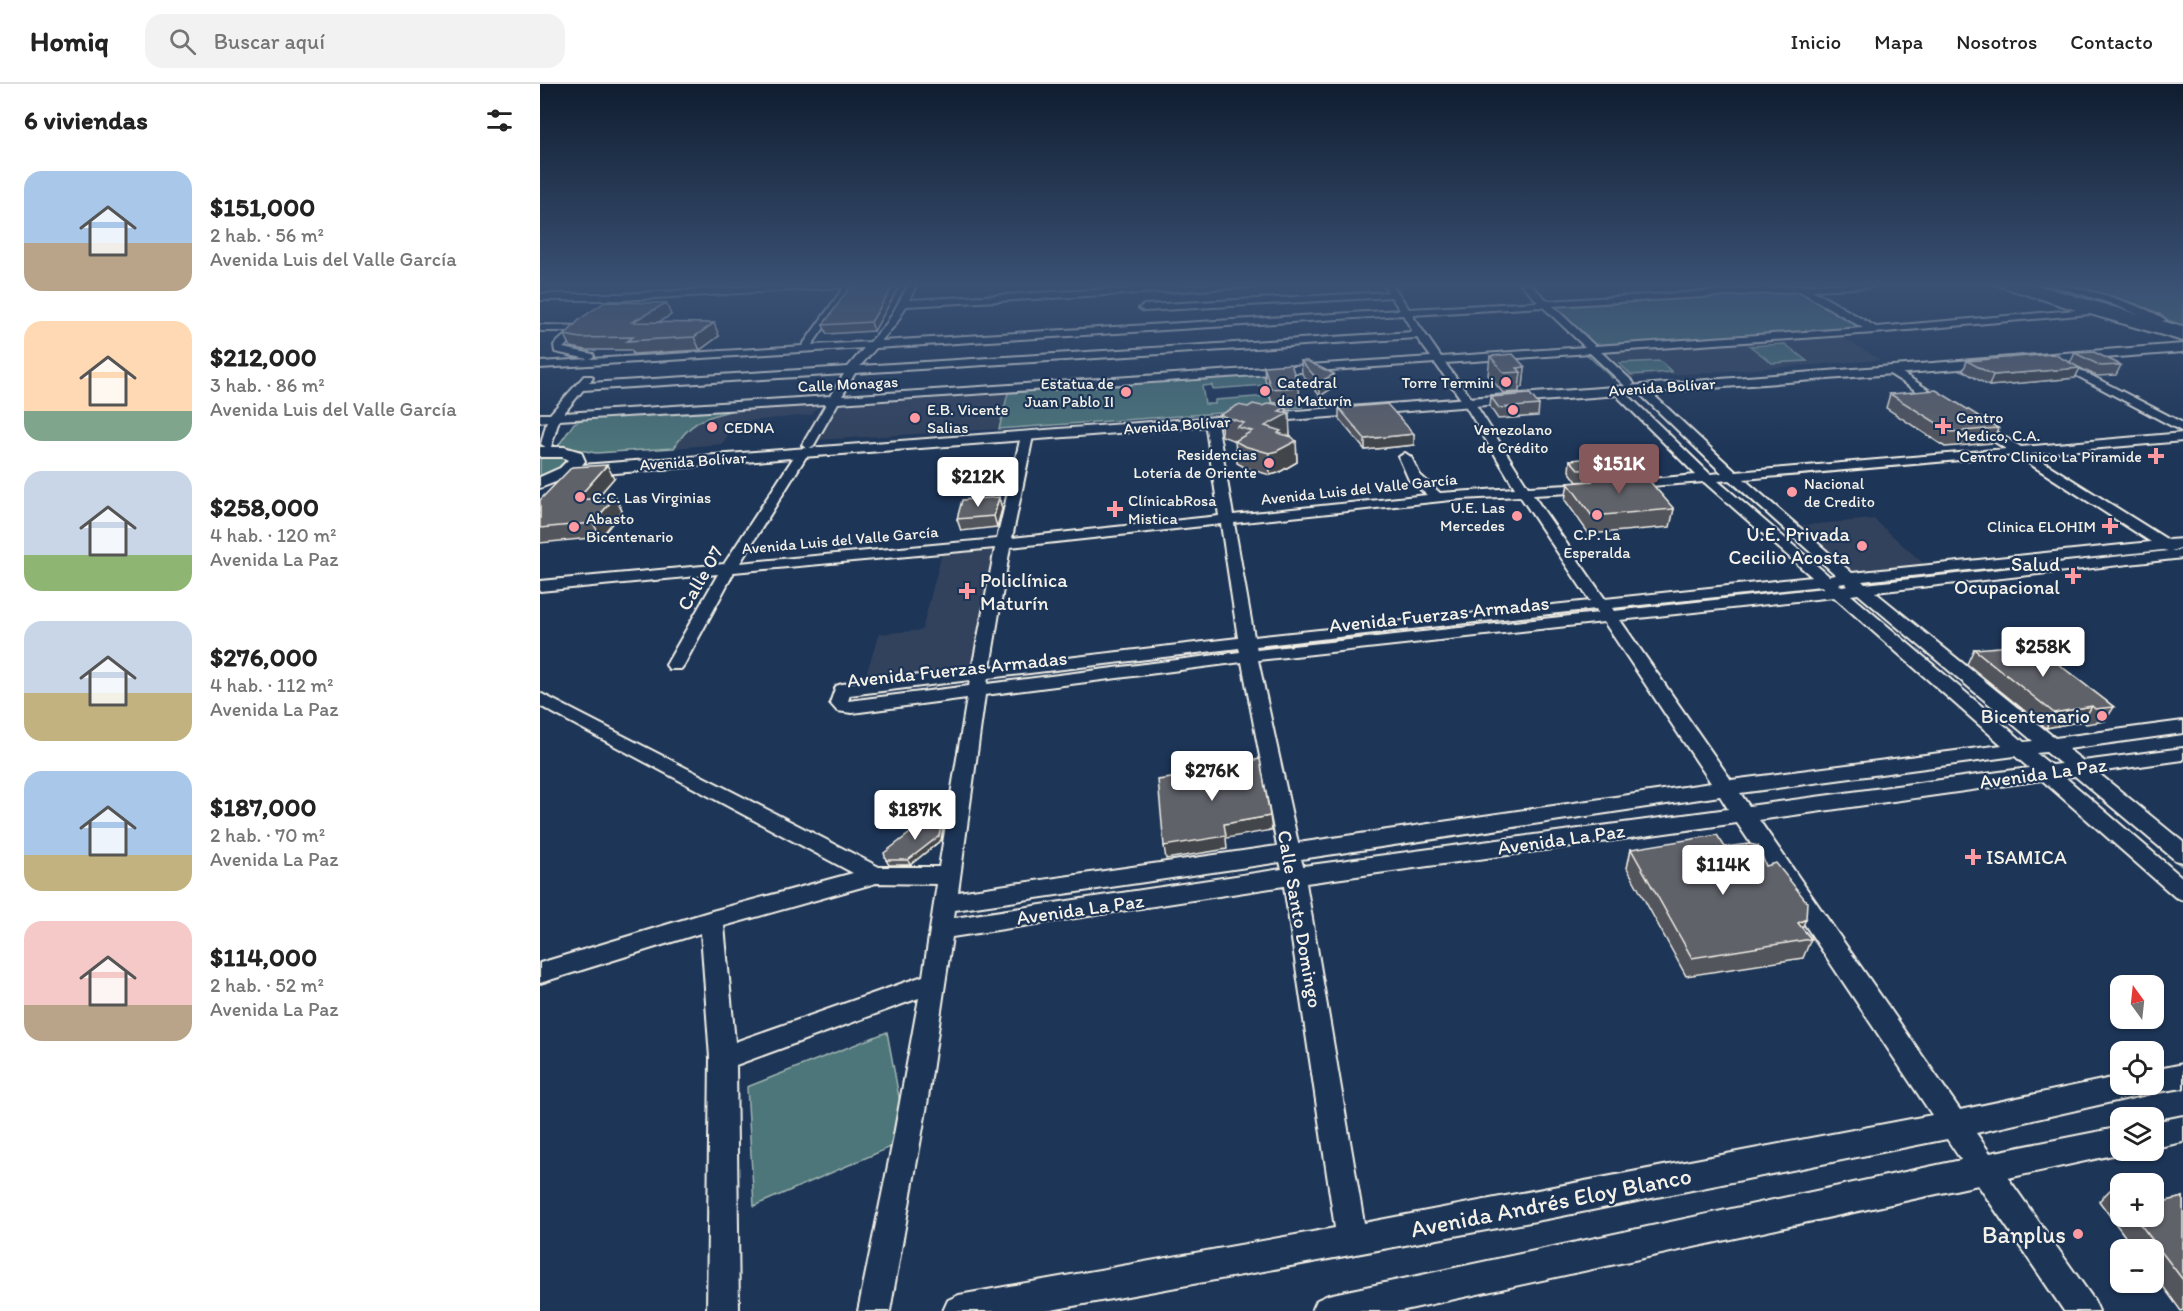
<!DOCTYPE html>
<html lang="es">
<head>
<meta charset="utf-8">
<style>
  body { margin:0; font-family:Itim,sans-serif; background:#f2f2f2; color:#222; height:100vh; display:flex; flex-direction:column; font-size:22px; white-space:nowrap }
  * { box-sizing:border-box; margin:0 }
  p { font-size:20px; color:#767676 }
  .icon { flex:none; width:33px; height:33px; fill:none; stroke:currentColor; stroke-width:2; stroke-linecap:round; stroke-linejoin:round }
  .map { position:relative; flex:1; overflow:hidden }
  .drawer { display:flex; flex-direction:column; background:#fff; width:540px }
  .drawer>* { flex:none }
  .needle { width:39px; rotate:345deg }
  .tools { position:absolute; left:1570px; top:891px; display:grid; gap:12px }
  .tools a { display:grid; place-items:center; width:54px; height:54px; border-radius:12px; background:#fff; box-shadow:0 2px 4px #0004; font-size:30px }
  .price { position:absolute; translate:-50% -51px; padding:0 14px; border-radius:6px; background:#fff; color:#222; font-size:20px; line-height:39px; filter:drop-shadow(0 2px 3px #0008) }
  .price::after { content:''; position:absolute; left:50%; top:36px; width:18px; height:14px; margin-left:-9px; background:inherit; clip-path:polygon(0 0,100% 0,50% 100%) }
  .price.selected { background:#85585c; color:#fff }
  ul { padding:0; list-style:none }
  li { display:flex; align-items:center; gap:18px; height:150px; padding:0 24px }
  li span { display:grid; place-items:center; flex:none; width:168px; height:120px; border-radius:18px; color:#555 }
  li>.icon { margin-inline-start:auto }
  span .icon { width:72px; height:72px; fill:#fffc; stroke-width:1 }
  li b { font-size:26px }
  h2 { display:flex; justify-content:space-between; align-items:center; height:72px; padding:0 24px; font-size:26px }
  header { display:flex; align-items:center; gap:36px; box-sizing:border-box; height:84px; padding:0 30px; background:#fff; border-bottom:2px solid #e0e0e0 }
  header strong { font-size:28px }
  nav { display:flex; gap:33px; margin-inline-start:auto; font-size:21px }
  .search { width:420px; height:54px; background:#f2f2f2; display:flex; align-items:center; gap:15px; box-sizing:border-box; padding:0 21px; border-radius:18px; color:#767676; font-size:22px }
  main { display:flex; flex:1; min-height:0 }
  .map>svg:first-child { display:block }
  .built { fill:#31425d }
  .green { fill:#4d767a; stroke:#a0b4b1; stroke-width:1.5 }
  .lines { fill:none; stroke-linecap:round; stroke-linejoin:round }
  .stream-far1 { stroke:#889fae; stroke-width:3 }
  .stream { stroke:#889fae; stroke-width:5 }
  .street-casing { stroke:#f4f1e8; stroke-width:4 }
  .secondary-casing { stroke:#f4f1e8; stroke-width:4 }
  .highway-casing { stroke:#f4f1e8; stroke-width:4 }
  .street { fill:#1d3557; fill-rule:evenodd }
  .secondary { fill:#1d3557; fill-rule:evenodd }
  .highway { fill:#1d3557; fill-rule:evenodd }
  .wall { fill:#53545b; stroke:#f4f1e8; stroke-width:1.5 }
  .shaded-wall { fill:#43454a; stroke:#f4f1e8; stroke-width:1.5 }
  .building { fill:#60626a; stroke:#f4f1e8; stroke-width:1.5 }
  .poi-dot { fill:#ff9aa2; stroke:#1d3557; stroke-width:2 }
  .labels { text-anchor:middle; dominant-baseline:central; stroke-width:4.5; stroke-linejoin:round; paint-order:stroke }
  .far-poi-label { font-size:16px; fill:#f4f1e8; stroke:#1d3557; text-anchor:start }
  .far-street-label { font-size:16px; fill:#f4f1e8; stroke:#1d3557 }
  .poi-label { font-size:20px; fill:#f4f1e8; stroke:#1d3557; text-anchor:end }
  .street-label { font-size:20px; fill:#f4f1e8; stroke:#1d3557 }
  .near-street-label { font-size:24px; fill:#f4f1e8; stroke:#1d3557 }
  .near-poi-label { font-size:24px; fill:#f4f1e8; stroke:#1d3557; text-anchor:end }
</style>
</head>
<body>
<header>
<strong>Homiq</strong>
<div class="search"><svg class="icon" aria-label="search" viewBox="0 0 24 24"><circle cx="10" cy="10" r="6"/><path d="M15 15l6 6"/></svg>Buscar aquí</div>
<nav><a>Inicio</a><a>Mapa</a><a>Nosotros</a><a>Contacto</a></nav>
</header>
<main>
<section class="drawer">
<h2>6 viviendas<svg class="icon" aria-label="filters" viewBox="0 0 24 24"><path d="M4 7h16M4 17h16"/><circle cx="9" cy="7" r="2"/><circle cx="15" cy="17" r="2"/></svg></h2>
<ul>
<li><span style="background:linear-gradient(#a9c7e8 60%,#b9a48a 0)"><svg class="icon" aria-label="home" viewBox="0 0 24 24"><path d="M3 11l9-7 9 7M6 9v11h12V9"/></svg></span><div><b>$151,000</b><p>2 hab. · 56 m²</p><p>Avenida Luis del Valle García</p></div></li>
<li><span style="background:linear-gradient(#ffd9b3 75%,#7fa58c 0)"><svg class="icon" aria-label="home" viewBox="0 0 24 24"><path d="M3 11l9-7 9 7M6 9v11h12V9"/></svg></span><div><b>$212,000</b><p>3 hab. · 86 m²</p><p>Avenida Luis del Valle García</p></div></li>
<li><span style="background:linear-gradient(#c9d6e8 70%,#8fb573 0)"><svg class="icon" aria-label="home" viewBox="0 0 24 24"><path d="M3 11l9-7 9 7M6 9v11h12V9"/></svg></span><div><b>$258,000</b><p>4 hab. · 120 m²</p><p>Avenida La Paz</p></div></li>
<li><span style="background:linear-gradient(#c9d6e8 60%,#c2b280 0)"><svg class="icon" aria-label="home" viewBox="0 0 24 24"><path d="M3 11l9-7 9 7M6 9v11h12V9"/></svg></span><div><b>$276,000</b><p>4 hab. · 112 m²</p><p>Avenida La Paz</p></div></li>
<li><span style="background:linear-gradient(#a9c7e8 70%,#c2b280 0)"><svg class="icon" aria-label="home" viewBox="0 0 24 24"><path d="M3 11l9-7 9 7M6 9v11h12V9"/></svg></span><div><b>$187,000</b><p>2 hab. · 70 m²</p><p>Avenida La Paz</p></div></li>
<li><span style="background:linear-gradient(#f6c9c9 70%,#b9a48a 0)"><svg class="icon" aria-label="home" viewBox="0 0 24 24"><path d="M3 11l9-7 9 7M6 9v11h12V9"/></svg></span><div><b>$114,000</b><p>2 hab. · 52 m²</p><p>Avenida La Paz</p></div></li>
</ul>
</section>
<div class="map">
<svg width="1643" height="1227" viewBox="0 0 1643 1227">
  <rect width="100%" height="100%" fill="#1d3557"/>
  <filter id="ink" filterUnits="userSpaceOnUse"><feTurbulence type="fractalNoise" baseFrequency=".0167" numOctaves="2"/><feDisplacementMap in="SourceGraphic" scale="12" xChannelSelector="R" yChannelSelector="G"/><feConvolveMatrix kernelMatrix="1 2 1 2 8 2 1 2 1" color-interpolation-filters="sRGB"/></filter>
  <g filter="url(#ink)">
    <g class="built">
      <path d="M1297,250L1341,276L1092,294L1062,265Z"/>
      <path d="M468,309L459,345L277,356L294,323L299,321Z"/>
      <path d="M278,321L272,331L197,338L182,360L134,364L144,348L164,333L193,326Z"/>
      <path d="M1334,435L1385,481L1314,489L1255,442Z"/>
      <path d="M469,462L449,587L323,600L339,550L382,546L402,469Z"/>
    </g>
    <g class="green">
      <path d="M1519,200H1643V241Z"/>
      <path d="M1265,206L1334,246L1053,265L1082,293L1072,294L1041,265H1051L1009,222Z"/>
      <path d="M1245,260L1267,277L1232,279L1210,262Z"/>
      <path d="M1120,277L1132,288L1091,291L1079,279Z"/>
      <path d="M750,288L726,295L725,301L673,305L672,301L662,302L665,320H675V316L729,312L732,319L760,317L762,323L459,345L468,309Z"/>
      <path d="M192,324L190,327C162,334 149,339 134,364L56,369L18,362L34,339L46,334Z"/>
      <path d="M0,372L24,373L28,376L29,381L0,397Z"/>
      <path d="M347,948L367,1056L214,1122L207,1003Z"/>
    </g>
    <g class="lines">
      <path class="stream-far1" d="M1188,396L1229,431"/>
      <path class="stream" d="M1634,774L1643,781"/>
      <g class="street-casing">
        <g id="street">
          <path d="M259,200H314L272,261L330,258L347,239L369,200H377L369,216L663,200H716L712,203L366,222L356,240L341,257L860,226L851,213L604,227L599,224L604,221L848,208L844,200H852L869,225L998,218L981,200H990L1008,217L1289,200H1337L1333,203L1272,206L1336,243L1536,226L1454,200H1468L1643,251V257L1550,230L1334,249L1061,268L1093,298L1094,300L1089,303L1085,302L1050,269L905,279L934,318L988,403L1050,400L1057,404L1050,408L993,411L1065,515L1272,493L1164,398L1084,404L1082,401L1089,397L1156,391L1079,314V310H1087L1170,390L1182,389L1097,307V303H1105L1196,388L1466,365L1430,342L1428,339L1434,335L1481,363L1643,349V357L1491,370L1628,456L1643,455V463L1631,467L1643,466V474L1335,508L1515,654L1643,637V649L1528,665L1543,677L1643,664V676L1557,688L1643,758V778L1635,776L1535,692L1525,693L1643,794V816L1635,813L1502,696L1219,736L1420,1026L1581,992V1000H1614V986L1643,980V1004L1611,1009L1436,1049L1450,1069L1581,1043V1066L1591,1067L1468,1094L1554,1216L1559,1227H1524L1438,1101L860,1227H772L777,1216L788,1211L1421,1076L1407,1055L1012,1134L506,1227H403L408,1216L419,1211L795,1144L744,802L412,853L387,1021L350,1227H318L352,1062L379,914L196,981L199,1227H167L170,974L161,849L0,899V879L172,827L313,789L0,622V609L339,783H399L427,614L312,629L297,627L290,619L296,602L302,600L432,585L455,464L194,488L144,581L141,585H129L126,581L178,490L0,507V497L184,480L257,368L263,364L269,368L200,479L457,455L481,352L487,348L493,352L472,454L679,432L665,338L671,334L677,338L693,431L887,411L869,396L859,373L865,369L871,373L880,391L900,409L975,404L923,318L895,279L298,319L274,361L268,365L262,361L286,320L19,336L11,363L7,364L1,360L7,337L0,338V330H10L44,292H52L53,294L49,299L308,283L324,264L0,284V278L48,275L15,268L14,261L30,247H0V241L46,242V246L42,247L23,264L53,270L54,272L50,275L262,262L304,203L81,216H0V210H81ZM1260,207L1323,244L1055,262L1013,222ZM1003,223L1045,263L901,273L872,231ZM863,231L873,248L320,282L336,264ZM877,254L891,273L302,312L315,289ZM304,290L290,312L24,329L43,306ZM1476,371L1611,458L1312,489L1204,395ZM1190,396L1296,491L1289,492L1178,397ZM980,412L1050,517L714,553L694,439L921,415ZM681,440L698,554L450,583L470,463ZM1623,466L1628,467L1325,500L1322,497ZM1305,499L1308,502L1302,503L1299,500ZM1281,502L1284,504L1074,527L1072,524ZM1318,510L1493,657L1484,658L1311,511ZM1294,513L1462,661L1191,696L1080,536ZM1056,525L1058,529L717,566L716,562ZM1064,538L1171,699L758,759L718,576ZM699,564L700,568L447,600L448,594ZM702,578L737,762L418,808L445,611ZM430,596L429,602L308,617L310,611ZM1506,668L1521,680L1511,681L1496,669ZM1475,672L1489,684L1209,722L1200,709ZM1180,712L1188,725L763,782L761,775ZM1197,739L1392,1031L824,1139L766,799ZM740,778L742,785L414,834L415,826ZM336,799L397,800L383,892L195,958L184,842Z"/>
          <path d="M1508,200C1532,200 1608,222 1626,236L1618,238L1564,217Z"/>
          <path d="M1517,274L1643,339V348L1513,279V275Z"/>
          <path d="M1352,284L1356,285L1409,319L1403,322L1399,321L1348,289L1347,287Z"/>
          <path d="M1643,1032V1058L1614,1064V1038Z"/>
        </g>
      </g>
      <g class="secondary-casing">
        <path id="secondary" d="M1643,260V268L263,373L29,393L0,404V393L20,384L28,376L22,373H0V363H24L41,368L45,377L42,381Z"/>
      </g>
      <g class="highway-casing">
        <path id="highway" d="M1468,200H1493L1643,243V253L1471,203Z"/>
      </g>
      <use href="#street" class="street"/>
      <use href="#secondary" class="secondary"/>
      <use href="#highway" class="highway"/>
    </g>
    <g class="wall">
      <path d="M359,203L334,247L287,250L283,241Z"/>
      <path d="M126,219L131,231L118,238L179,252L160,266L93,270L91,266H46L31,263L25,251Z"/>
      <path d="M1535,269L1581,281L1576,291L1557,292L1540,284L1535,294L1449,302L1423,287L1427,277L1530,279Z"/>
      <path d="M950,272L985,283L983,303L979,304V308L963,309L948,291Z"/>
      <path d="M761,277L794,290V303L780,312L762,290Z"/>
      <path d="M724,282L759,303L760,317L732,319L725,295Z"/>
      <path d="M1350,310L1458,344L1452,359L1405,363L1346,324Z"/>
      <path d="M951,313L999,321L998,332L958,335L950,323Z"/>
      <path d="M722,322L746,323L750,351L747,352L756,357L757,378L738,389L730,391L706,384L697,379L695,357L682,352L680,331L708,323Z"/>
      <path d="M799,324L874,361L825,366L799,335Z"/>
      <path d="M1030,376L1072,384L1071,391L1086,395L1134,425L1130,443L1049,450L1025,416L1028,399L1047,398V397L1037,398L1029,387Z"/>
      <path d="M74,394L57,414L75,413L82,427L61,453L0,459V416Z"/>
      <path d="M459,413L462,425L457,443L421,447L417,435Z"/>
      <path d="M1434,565L1520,578L1519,581L1574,623L1565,637L1546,640L1543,637L1506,644L1427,580Z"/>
      <path d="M403,743L401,756L370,781H349L346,776Z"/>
      <path d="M1185,763L1226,782L1262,844L1271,855L1263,874L1146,892L1087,784L1091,765Z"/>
      <path d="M1581,1103V1132H1614L1643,1113V1226L1641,1227L1614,1190V1166H1595L1559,1117L1572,1104Z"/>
    </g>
    <g class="shaded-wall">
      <path d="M354,200H358L359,203L334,247L331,238Z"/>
      <path d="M126,219L131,231L98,250L92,238Z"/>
      <path d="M174,239L179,252L160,266L154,253Z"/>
      <path d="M985,283L983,303L979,304L981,288L977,284Z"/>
      <path d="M1540,284L1535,294L1449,302L1453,291Z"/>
      <path d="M794,290V303L780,312V298Z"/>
      <path d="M746,323V331L749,329L750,351L742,355L756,357L757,378L738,389L730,391L729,369L725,342L739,327Z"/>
      <path d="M874,350V361L825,366V355Z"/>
      <path d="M67,381L74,394L43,430L36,416Z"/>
      <path d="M75,413L82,427L61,453L53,439Z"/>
      <path d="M459,413L462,425L457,443L454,432Z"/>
      <path d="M1552,622L1543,637L1506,644L1514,629Z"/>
      <path d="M730,732L732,746L686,754L687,765L626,775L624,762L684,740Z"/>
      <path d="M402,738L403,743L401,756L370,781L368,776Z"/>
      <path d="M1266,835L1258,853V839Z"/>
    </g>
    <g class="building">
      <path d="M312,200H354L331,238L283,241Z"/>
      <path d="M65,218L126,219L92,238L174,239L154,253L87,257L93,253L40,254L25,251L40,235Z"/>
      <path d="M1554,268L1581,281L1561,282L1535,269Z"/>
      <path d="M973,270L985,283L977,284L981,288L964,289L950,272Z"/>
      <path d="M1514,270L1540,284L1453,291L1427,277Z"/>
      <path d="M761,277H767L794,290L780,298Z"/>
      <path d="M751,280L759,303L731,305L724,282Z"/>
      <path d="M1396,306L1458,344L1411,348L1350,310Z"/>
      <path d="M990,310L999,321L959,324L951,313Z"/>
      <path d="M730,319L746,323L739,327L749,329L725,342L741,347L738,349L752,353L756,357L737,367L729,369L704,362L695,357L712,347L697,343L704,339L680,331L698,321L708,323L713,320L722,322Z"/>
      <path d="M847,320L874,350L825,355L799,324Z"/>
      <path d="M1062,373L1072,384L1039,386L1030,376Z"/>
      <path d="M67,381L36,416L75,413L53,439L0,444V416L32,383Z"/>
      <path d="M1082,390L1086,395L1106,393L1134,425L1052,432L1028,399L1052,397L1048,392Z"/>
      <path d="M459,413L454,432L417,435L422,416Z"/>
      <path d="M1497,560L1520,578L1517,579L1574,623L1555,625L1552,622L1514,629L1434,565Z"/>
      <path d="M720,675L730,732L684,740L686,752L624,762L618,696L679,687L678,682Z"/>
      <path d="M391,733L402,738L399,752L368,776H346L344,769Z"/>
      <path d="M1177,751L1185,763L1209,760L1218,762L1226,782L1236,779L1267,818L1266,835L1258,839L1271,855L1152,874L1091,765Z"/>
      <path d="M1581,1103V1116L1572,1104Z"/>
      <path d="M1643,1113V1196L1594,1132H1614V1120Z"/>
    </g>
  </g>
  <linearGradient id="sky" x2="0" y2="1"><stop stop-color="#101d30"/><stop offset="0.54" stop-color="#3a5174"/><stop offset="1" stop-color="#3a5174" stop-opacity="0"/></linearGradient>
  <rect width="1643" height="372" fill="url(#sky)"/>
  <g class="poi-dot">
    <circle cx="966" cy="298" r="6"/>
    <circle cx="725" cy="307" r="6"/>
    <circle cx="586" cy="308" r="6"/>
    <circle cx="973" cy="326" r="6"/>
    <circle cx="375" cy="334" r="6"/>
    <path d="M1400 333h6v6h6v6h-6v6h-6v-6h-6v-6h6z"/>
    <circle cx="172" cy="343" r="6"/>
    <path d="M1613 363h6v6h6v6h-6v6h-6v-6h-6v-6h6z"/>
    <circle cx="729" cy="379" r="6"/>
    <circle cx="1252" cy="408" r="6"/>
    <circle cx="40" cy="413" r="6"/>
    <path d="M572 416h6v6h6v6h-6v6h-6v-6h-6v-6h6z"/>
    <circle cx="1057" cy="431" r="6"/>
    <circle cx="977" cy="432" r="6"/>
    <path d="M1567 433h6v6h6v6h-6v6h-6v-6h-6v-6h6z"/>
    <circle cx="34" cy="443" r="6"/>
    <circle cx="1322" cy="462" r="6"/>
    <path d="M1530 483h6v6h6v6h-6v6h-6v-6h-6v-6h6z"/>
    <path d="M424 498h6v6h6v6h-6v6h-6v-6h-6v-6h6z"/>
    <circle cx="1562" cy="632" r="6"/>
    <path d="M1430 764h6v6h6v6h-6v6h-6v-6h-6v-6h6z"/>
    <circle cx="1538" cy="1150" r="6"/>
  </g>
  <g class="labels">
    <g class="far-poi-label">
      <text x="737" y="298">Catedral<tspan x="737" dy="18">de Maturín</tspan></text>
      <text x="954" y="298" text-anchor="end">Torre Termini</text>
      <text x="574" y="299" text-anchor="end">Estatua de<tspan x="574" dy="18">Juan Pablo II</tspan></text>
      <text x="387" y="325">E.B. Vicente<tspan x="387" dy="18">Salias</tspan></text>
      <text x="1416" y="333">Centro<tspan x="1416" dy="18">Medico, C.A.</tspan></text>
      <text x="184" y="343">CEDNA</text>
      <text x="973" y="345" text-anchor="middle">Venezolano<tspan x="973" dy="18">de Crédito</tspan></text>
      <text x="717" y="370" text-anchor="end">Residencias<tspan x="717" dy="18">Lotería de Oriente</tspan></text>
      <text x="1602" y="372" text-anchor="end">Centro Clinico La Piramide</text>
      <text x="1264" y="399">Nacional<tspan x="1264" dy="18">de Credito</tspan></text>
      <text x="52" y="413">C.C. Las Virginias</text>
      <text x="588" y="416">ClínicabRosa<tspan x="588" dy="18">Mistica</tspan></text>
      <text x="965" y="423" text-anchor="end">U.E. Las<tspan x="965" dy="18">Mercedes</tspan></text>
      <text x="46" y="434">Abasto<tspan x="46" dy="18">Bicentenario</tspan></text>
      <text x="1556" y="442" text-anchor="end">Clinica ELOHIM</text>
      <text x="1057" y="450" text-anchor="middle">C.P. La<tspan x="1057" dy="18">Esperalda</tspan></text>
    </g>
    <g class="far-street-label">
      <text transform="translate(308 300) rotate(-3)">Calle Monagas</text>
      <text transform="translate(1122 303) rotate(-4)">Avenida Bolívar</text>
      <text transform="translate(637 341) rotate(-4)">Avenida Bolívar</text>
      <text transform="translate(153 377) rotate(-4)">Avenida Bolívar</text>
      <text transform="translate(819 405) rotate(-6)">Avenida Luis del Valle García</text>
      <text transform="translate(300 456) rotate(-5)">Avenida Luis del Valle García</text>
    </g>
    <g class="poi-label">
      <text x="1310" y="450">U.E. Privada<tspan x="1310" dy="23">Cecilio Acosta</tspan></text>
      <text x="1520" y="480">Salud<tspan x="1520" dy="23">Ocupacional</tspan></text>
      <text x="440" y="496" text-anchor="start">Policlínica<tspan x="440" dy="23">Maturín</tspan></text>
      <text x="1550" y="632">Bicentenario</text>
      <text x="1446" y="773" text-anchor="start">ISAMICA</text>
    </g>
    <g class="street-label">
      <text transform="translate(160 494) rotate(-60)">Calle 07</text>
      <text transform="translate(899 530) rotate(-6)">Avenida Fuerzas Armadas</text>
      <text transform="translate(417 585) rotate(-6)">Avenida Fuerzas Armadas</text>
      <text transform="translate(1503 689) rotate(-8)">Avenida La Paz</text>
      <text transform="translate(1021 755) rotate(-8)">Avenida La Paz</text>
      <text transform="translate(540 825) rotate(-8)">Avenida La Paz</text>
      <text transform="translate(760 835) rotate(80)">Calle Santo Domingo</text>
    </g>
    <g class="near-street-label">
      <text transform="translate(1011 1118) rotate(-11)">Avenida Andrés Eloy Blanco</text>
    </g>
    <g class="near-poi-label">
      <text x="1526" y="1150">Banplus</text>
    </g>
  </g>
</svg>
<div class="tools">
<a><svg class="needle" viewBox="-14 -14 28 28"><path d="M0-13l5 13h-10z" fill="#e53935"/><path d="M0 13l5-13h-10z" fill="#767676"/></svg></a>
<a><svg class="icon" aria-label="locate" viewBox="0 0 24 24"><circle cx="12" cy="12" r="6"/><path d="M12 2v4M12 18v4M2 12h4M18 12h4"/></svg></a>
<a><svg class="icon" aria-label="layers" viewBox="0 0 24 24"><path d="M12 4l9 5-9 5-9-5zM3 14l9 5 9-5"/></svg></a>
<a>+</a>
<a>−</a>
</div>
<b class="price selected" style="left:1079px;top:411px">$151K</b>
<b class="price" style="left:438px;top:424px">$212K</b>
<b class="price" style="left:1503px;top:594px">$258K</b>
<b class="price" style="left:672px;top:718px">$276K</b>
<b class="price" style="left:375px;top:757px">$187K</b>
<b class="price" style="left:1183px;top:812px">$114K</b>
</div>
</main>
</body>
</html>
